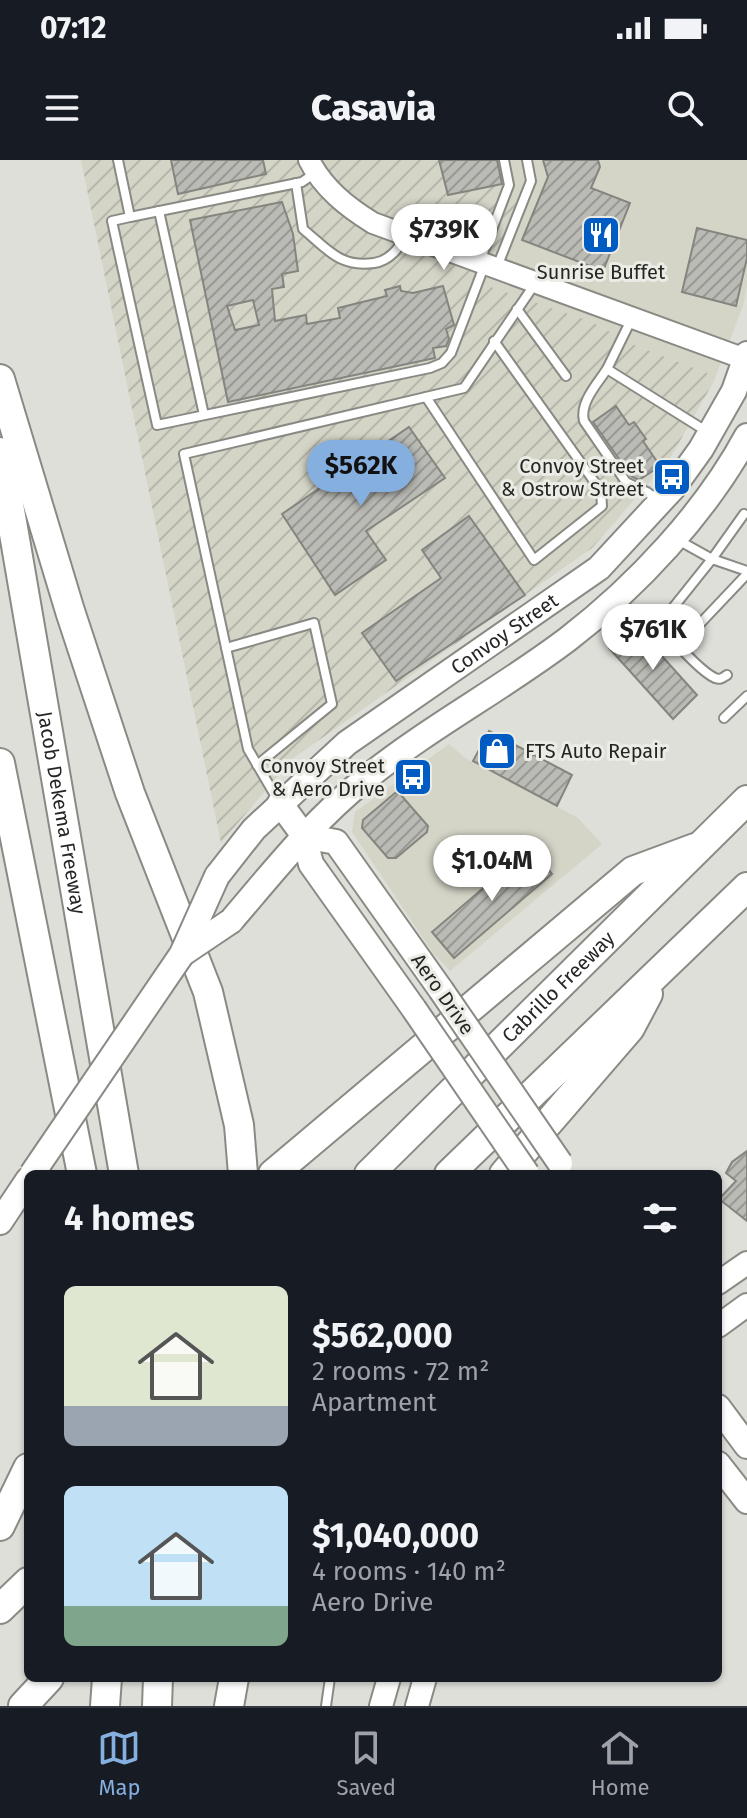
<!DOCTYPE html>
<html lang="en">
<head>
<meta charset="utf-8">
<style>
  body { margin:0; font-family:"Fira Sans",sans-serif; background:#20242c; color:#f1f3f6; height:100vh; display:flex; flex-direction:column; font-size:30px; white-space:nowrap }
  * { box-sizing:border-box; margin:0 }
  p { font-size:26px; color:#9ea1a6 }
  .icon { flex:none; width:44px; height:44px; fill:none; stroke:currentColor; stroke-width:2; stroke-linecap:round; stroke-linejoin:round }
  .map { position:relative; flex:1; overflow:hidden }
  .panel { position:absolute; left:24px; top:1010px; width:698px; height:512px; display:flex; flex-direction:column; background:#171b24; border-radius:12px; box-shadow:0 2px 6px #0004 }
  .panel>* { flex:none }
  .price { position:absolute; translate:-50% -68px; padding:0 18px; border-radius:28px; background:#fff; color:#222; font-size:26px; line-height:52px; filter:drop-shadow(0 2px 4px #0008) }
  .price::after { content:''; position:absolute; left:50%; top:48px; width:24px; height:18px; margin-left:-12px; background:inherit; clip-path:polygon(0 0,100% 0,50% 100%) }
  .price.selected { background:#85afdf; color:#111 }
  ul { padding:0; list-style:none }
  li { display:flex; align-items:center; gap:24px; height:200px; padding:0 40px }
  li span { display:grid; place-items:center; flex:none; width:224px; height:160px; border-radius:12px; color:#555 }
  li>.icon { margin-inline-start:auto }
  span .icon { width:96px; height:96px; fill:#fffc; stroke-width:1 }
  li b { font-size:34px }
  h2 { display:flex; justify-content:space-between; align-items:center; height:96px; padding:0 40px; font-size:34px }
  .status { display:flex; justify-content:space-between; align-items:center; height:56px; padding:0 40px; background:#171b24; direction:ltr }
  .status svg { height:22px; fill:currentColor }
  header { display:flex; justify-content:space-between; align-items:center; height:104px; padding:0 40px; background:#171b24; font-size:36px; font-weight:800 }
  .tabs { display:flex; justify-content:space-around; align-items:center; height:112px; border-top:2px solid #363941; background:#171b24; font-size:22px; color:#9ea1a6 }
  .tabs a { display:grid; justify-items:center; gap:4px }
  .tabs .selected { color:#85afdf }
  .map>svg:first-child { display:block }
  .built { fill:#d4d4c7 }
  .industrial { fill:url(#industrial-furrows) }
  .building { fill:url(#building-hatch); stroke:#858580; stroke-width:2; fill-rule:evenodd }
  .lines { fill:none; stroke-linecap:round; stroke-linejoin:round }
  .service-casing { stroke:#8a8a85; stroke-width:12 }
  .tertiary-casing { stroke:#8a8a85; stroke-width:24 }
  .secondary-casing { stroke:#8a8a85; stroke-width:26 }
  .primary-casing { stroke:#8a8a85; stroke-width:28 }
  .motorway-casing { stroke:#8a8a85; stroke-width:32 }
  .service { stroke:#fff; stroke-width:8 }
  .tertiary { stroke:#fff; stroke-width:20 }
  .secondary { stroke:#fff; stroke-width:22 }
  .primary { stroke:#fff; stroke-width:24 }
  .motorway { stroke:#fff; stroke-width:28 }
  .primary-bridge-casing { stroke:#8a8a85; stroke-width:28; stroke-linecap:butt }
  .primary-bridge { stroke:#fff; stroke-width:24 }
  .labels { text-anchor:middle; dominant-baseline:central; stroke-width:6; stroke-linejoin:round; paint-order:stroke }
  .poi-label { font-size:20px; fill:#252523; stroke:#ecece6; text-anchor:end }
  .street-label { font-size:20px; fill:#252523; stroke:#ecece6 }
</style>
</head>
<body>
<div class="status"><b>07:12</b><svg viewBox="0 0 49 12"><path d="M0 12V9h3v3zM5 12V6h3v6zM10 12V3h3v9zM15 12V0h3v12zM26 1h20v11H26zM47 4h2v5h-2z"/></svg></div>
<header><svg class="icon" aria-label="menu" viewBox="0 0 24 24"><path d="M4 6h16M4 12h16M4 18h16"/></svg>Casavia<svg class="icon" aria-label="search" viewBox="0 0 24 24"><circle cx="10" cy="10" r="6"/><path d="M15 15l6 6"/></svg></header>
<div class="map">
<svg width="747" height="1546" viewBox="0 0 747 1546">
  <defs>
    <pattern id="industrial-furrows" width="10" height="10" patternUnits="userSpaceOnUse" patternTransform="scale(2)"><rect width="10" height="10" fill="#d4d4c7"/><path d="M-1 1l2-2M0 10L10 0M9 11l2-2" fill="none" stroke="#b6b6ab"/></pattern>
    <pattern id="building-hatch" width="6" height="6" patternUnits="userSpaceOnUse" patternTransform="scale(2)"><rect width="6" height="6" fill="#bbbbb6"/><path d="M-1 1l2-2M0 6l6-6M5 7l2-2" fill="none" stroke="#989894"/></pattern>
  </defs>
  <rect width="100%" height="100%" fill="#dedfd9"/>
  <g class="built">
    <path d="M508,0H747V126L743,146L713,223L707,213L634,185L592,162L484,125L501,80Z"/>
    <path d="M449,584L465,598L578,658L602,684L450,811L433,793L352,672L355,652Z"/>
  </g>
  <path class="industrial" d="M81,0H509L517,40L485,125L592,162L634,185L707,213L713,223L669,300L592,388L292,599L221,683Z"/>
  <g class="building">
    <path d="M171,0H263L266,14L178,34Z"/>
    <path d="M439,0H497L502,24L448,35Z"/>
    <path d="M543,0H598L600,7L591,28L630,43L603,111L522,80L548,17Z"/>
    <path d="M282,42L293,74L298,111L282,114L284,127L272,129L275,161L306,155L307,164L340,158L338,148L387,136L385,130L400,126L401,131L413,133L443,126L454,165L446,169L449,179L446,186L433,188L435,198L228,242L190,60ZM253,140L259,165L235,170L227,146Z"/>
    <path d="M697,68L747,80V98L736,146L682,132Z"/>
    <path d="M616,246L629,265L634,262L646,279L643,281L660,306L639,320L631,316L593,262Z"/>
    <path d="M409,267L445,318L366,371L386,400L335,435L282,354Z"/>
    <path d="M469,356L525,435L396,521L362,473L441,418L422,390Z"/>
    <path d="M634,465L697,535L673,559L609,488Z"/>
    <path d="M489,571L572,615L557,646L473,601Z"/>
    <path d="M395,633L400,634L428,666L427,672L396,698H388L362,668L363,660Z"/>
    <path d="M530,688L552,714L454,798L432,772Z"/>
    <path d="M747,991V1061L719,1039L736,1021L726,1013L732,1002Z"/>
  </g>
  <g class="lines">
    <g class="service-casing">
      <g id="service">
        <path d="M118,0L130,57L302,22L315,13"/>
        <path d="M296,23L303,69C327,89 340,108 374,103C389,101 400,88 405,75"/>
        <path d="M159,51L204,255"/>
        <path d="M130,57L112,61L157,265L430,208L442,203L451,193L485,104"/>
        <path d="M480,101L509,25L504,0"/>
        <path d="M497,107L531,21L527,0"/>
        <path d="M517,149L566,216"/>
        <path d="M632,158L607,209L706,271"/>
        <path d="M607,209C598,223 579,243 584,261L626,322L647,332L659,341"/>
        <path d="M426,237L534,400L602,346L601,331L494,181"/>
        <path d="M678,380L712,399L747,411"/>
        <path d="M694,470L747,414"/>
        <path d="M226,488L314,463L332,544L257,605"/>
        <path d="M727,515C722,518 721,520 715,518C700,511 674,481 663,468L664,459L712,399L744,354"/>
        <path d="M724,558L747,536"/>
        <path d="M279,642L248,589L184,294L464,228L530,131L534,122"/>
        <path d="M326,1546L330,1518"/>
      </g>
    </g>
    <g class="tertiary-casing">
      <path id="tertiary" d="M309,0C323,28 347,47 373,63L745,199"/>
    </g>
    <g class="secondary-casing">
      <g id="secondary">
        <path d="M718,1123L747,1103"/>
        <path d="M718,1166L747,1145"/>
        <path d="M381,1546L389,1518"/>
        <path d="M417,1546L425,1518"/>
      </g>
    </g>
    <g class="primary-casing">
      <g id="primary">
        <path d="M280,643L304,676L311,704L414,849"/>
        <path d="M304,676L336,682L441,830"/>
        <path id="s1" d="M217,716L254,669L347,583L599,408L673,328L701,289L734,231L747,194"/>
        <path d="M231,761C273,712 313,661 364,620C428,568 502,529 568,479C637,426 706,352 747,276"/>
        <path d="M0,1062L28,1020"/>
        <path d="M718,1247L747,1286"/>
        <path d="M718,1304L747,1341"/>
      </g>
    </g>
    <g class="motorway-casing">
      <g id="motorway">
        <path d="M0,219L70,451L130,633L208,832L239,965L243,1014"/>
        <path id="s2" d="M0,292L124,1014"/>
        <path d="M0,603L82,1014"/>
        <path d="M273,1014L633,711L695,688"/>
        <path id="s3" d="M369,1014L747,640"/>
        <path d="M449,1014L747,727"/>
        <path d="M504,1014L630,868L648,834"/>
        <path d="M0,1366L28,1308"/>
        <path d="M0,1449L28,1422"/>
        <path d="M23,1546L49,1518"/>
        <path d="M105,1546L107,1518"/>
        <path d="M157,1546L158,1518"/>
        <path d="M229,1546L234,1518"/>
      </g>
    </g>
    <use href="#service" class="service"/>
    <use href="#tertiary" class="tertiary"/>
    <use href="#secondary" class="secondary"/>
    <use href="#primary" class="primary"/>
    <use href="#motorway" class="motorway"/>
    <g class="primary-bridge-casing">
      <g id="primary-bridge">
        <path d="M182,794L231,761"/>
        <path d="M441,830L560,1003"/>
        <path d="M414,849L527,1014"/>
        <path d="M32,1014L182,794L217,716"/>
      </g>
    </g>
    <use href="#primary-bridge" class="primary-bridge"/>
  </g>
  <defs>
    <g id="restaurant-square" transform="scale(2)"><rect x="-9" y="-9" width="18" height="18" rx="4" fill="#005bc3" stroke="#ecece6"/><path d="M-5-6h1v4h1v-4h1v4h1v-4h1v5L-1.5 .5V6h-2V.5L-5-1ZM5-6V6H3V1.5H1.5Q1.5-4 5-6Z" fill="#fff"/></g>
    <g id="bus-square" transform="scale(2)"><rect x="-9" y="-9" width="18" height="18" rx="4" fill="#005bc3" stroke="#ecece6"/><path d="M-5-6H5V4H4V6H2V4H-2V6H-4V4H-5ZM-3.5-4V0h7V-4ZM-3.5 1.2v1.5H-2V1.2ZM2 1.2v1.5H3.5V1.2Z" fill="#fff"/></g>
    <g id="shop-square" transform="scale(2)"><rect x="-9" y="-9" width="18" height="18" rx="4" fill="#005bc3" stroke="#ecece6"/><path d="M-5-2.5h2.3a2.7 3.5 0 0 1 5.4 0H5L5.5 6h-11ZM-1.5-2.5h3a1.5 2.3 0 0 0-3 0Z" fill="#fff"/></g>
  </defs>
  <g fill-rule="evenodd">
    <use href="#restaurant-square" x="601" y="75"/>
    <use href="#bus-square" x="672" y="317"/>
    <use href="#shop-square" x="497" y="591"/>
    <use href="#bus-square" x="413" y="617"/>
  </g>
  <g class="labels">
    <g class="poi-label">
      <text x="601" y="112" text-anchor="middle">Sunrise Buffet</text>
      <text x="644" y="306">Convoy Street<tspan x="644" dy="23">&amp; Ostrow Street</tspan></text>
      <text x="525" y="591" text-anchor="start">FTS Auto Repair</text>
      <text x="385" y="606">Convoy Street<tspan x="385" dy="23">&amp; Aero Drive</tspan></text>
    </g>
    <g class="street-label">
      <text stroke="none"><textPath href="#s1" startOffset="378">Convoy Street</textPath></text>
      <text stroke="none"><textPath href="#s2" startOffset="366">Jacob Dekema Freeway</textPath></text>
      <text stroke="none"><textPath href="#s3" startOffset="266">Cabrillo Freeway</textPath></text>
      <text transform="translate(443 834) rotate(55)">Aero Drive</text>
    </g>
  </g>
</svg>
<b class="price" style="left:444px;top:112px">$739K</b>
<b class="price selected" style="left:361px;top:348px">$562K</b>
<b class="price" style="left:653px;top:512px">$761K</b>
<b class="price" style="left:492px;top:743px">$1.04M</b>
<section class="panel">
<h2>4 homes<svg class="icon" aria-label="filters" viewBox="0 0 24 24"><path d="M4 7h16M4 17h16"/><circle cx="9" cy="7" r="2"/><circle cx="15" cy="17" r="2"/></svg></h2>
<ul>
<li><span style="background:linear-gradient(#dfe7d0 75%,#9aa5b1 0)"><svg class="icon" aria-label="home" viewBox="0 0 24 24"><path d="M3 11l9-7 9 7M6 9v11h12V9"/></svg></span><div><b>$562,000</b><p>2 rooms · 72 m²</p><p>Apartment</p></div></li>
<li><span style="background:linear-gradient(#bfe0f5 75%,#7fa58c 0)"><svg class="icon" aria-label="home" viewBox="0 0 24 24"><path d="M3 11l9-7 9 7M6 9v11h12V9"/></svg></span><div><b>$1,040,000</b><p>4 rooms · 140 m²</p><p>Aero Drive</p></div></li>
</ul>
</section>
</div>
<nav class="tabs">
<a class="selected"><svg class="icon" aria-label="map" viewBox="0 0 24 24"><path d="M3 6l6-2 6 2 6-2v14l-6 2-6-2-6 2zM9 4v14M15 6v14"/></svg>Map</a>
<a><svg class="icon" aria-label="saved" viewBox="0 0 24 24"><path d="M7 4h10v16l-5-4-5 4z"/></svg>Saved</a>
<a><svg class="icon" aria-label="home" viewBox="0 0 24 24"><path d="M3 11l9-7 9 7M6 9v11h12V9"/></svg>Home</a>
</nav>
</body>
</html>
